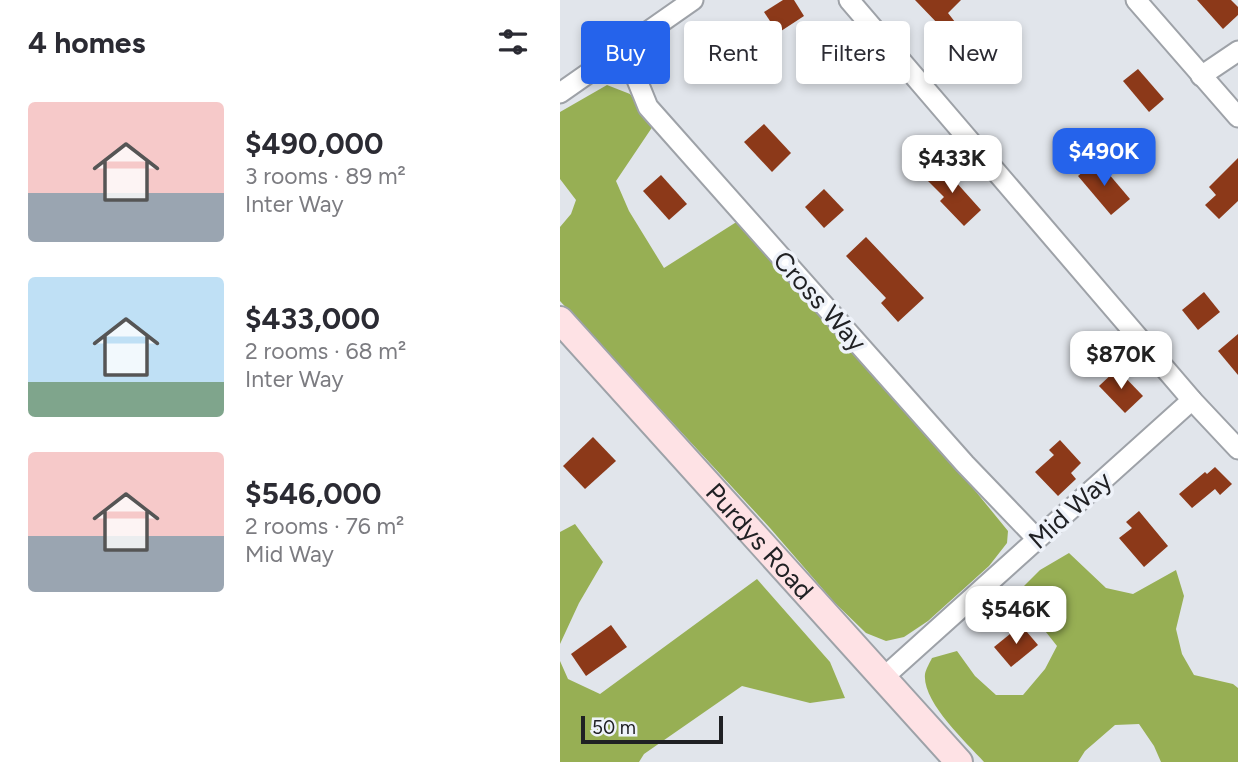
<!DOCTYPE html>
<html lang="en">
<head>
<meta charset="utf-8">
<style>
  body { margin:0; font-family:Figtree,sans-serif; background:#f2f2f3; color:#2b2b33; height:100vh; display:flex; flex-direction:column; font-size:26px; white-space:nowrap }
  * { box-sizing:border-box; margin:0 }
  p { font-size:23px; color:#7c7c81 }
  .icon { flex:none; width:38px; height:38px; fill:none; stroke:currentColor; stroke-width:2; stroke-linecap:round; stroke-linejoin:round }
  .map { position:relative; flex:1; overflow:hidden }
  .details { display:flex; flex-direction:column; background:#fff; width:560px }
  .details>* { flex:none }
  .hud { position:absolute; left:21px; top:21px; width:551px; height:63px; display:flex; gap:14px }
  .scale { position:absolute; left:21px; bottom:18px; width:142px; box-sizing:border-box; padding-left:7px; border:4px solid #202124; border-top:0; font-size:19px; line-height:24px; white-space:nowrap; color:#202124; -webkit-text-stroke:5px #eef2f9; paint-order:stroke }
  .price { position:absolute; translate:-50% -60px; padding:0 16px; border-radius:14px; background:#fff; color:#222; font-size:23px; line-height:46px; filter:drop-shadow(0 2px 4px #0008) }
  .price::after { content:''; position:absolute; left:50%; top:42px; width:21px; height:16px; margin-left:-10px; background:inherit; clip-path:polygon(0 0,100% 0,50% 100%) }
  .price.current { background:#2563eb; color:#fff }
  ul { padding:0; list-style:none }
  li { display:flex; align-items:center; gap:21px; height:175px; padding:0 28px }
  li span { display:grid; place-items:center; flex:none; width:196px; height:140px; border-radius:7px; color:#555 }
  li>.icon { margin-inline-start:auto }
  span .icon { width:84px; height:84px; fill:#fffc; stroke-width:1 }
  li b { font-size:30px }
  h2 { display:flex; justify-content:space-between; align-items:center; height:84px; padding:0 28px; font-size:30px }
  .chip { padding:0 24px; border-radius:7px; background:#fff; box-shadow:0 4px 10px #0003; font-size:24px; line-height:63px }
  .chip.current { background:#2563eb; color:#fff }
  main { display:flex; flex:1; min-height:0 }
  .map>svg:first-child { display:block }
  .forest { fill:#97af54 }
  .building { fill:#8c3919 }
  .lines { fill:none; stroke-linecap:round; stroke-linejoin:round }
  .street-casing { stroke:#9ea2a8; stroke-width:23 }
  .secondary-casing { stroke:#9ea2a8; stroke-width:30 }
  .street { stroke:#fff; stroke-width:19 }
  .secondary { stroke:#fee2e5; stroke-width:26 }
  .labels { text-anchor:middle; dominant-baseline:central; stroke-width:7; stroke-linejoin:round; paint-order:stroke }
  .street-label { font-size:26px; fill:#202124; stroke:#eef2f9 }
</style>
</head>
<body>
<main>
<section class="details">
<h2>4 homes<svg class="icon" aria-label="filters" viewBox="0 0 24 24"><path d="M4 7h16M4 17h16"/><circle cx="9" cy="7" r="2"/><circle cx="15" cy="17" r="2"/></svg></h2>
<ul>
<li><span style="background:linear-gradient(#f6c9c9 65%,#9aa5b1 0)"><svg class="icon" aria-label="home" viewBox="0 0 24 24"><path d="M3 11l9-7 9 7M6 9v11h12V9"/></svg></span><div><b>$490,000</b><p>3 rooms · 89 m²</p><p>Inter Way</p></div></li>
<li><span style="background:linear-gradient(#bfe0f5 75%,#7fa58c 0)"><svg class="icon" aria-label="home" viewBox="0 0 24 24"><path d="M3 11l9-7 9 7M6 9v11h12V9"/></svg></span><div><b>$433,000</b><p>2 rooms · 68 m²</p><p>Inter Way</p></div></li>
<li><span style="background:linear-gradient(#f6c9c9 60%,#9aa5b1 0)"><svg class="icon" aria-label="home" viewBox="0 0 24 24"><path d="M3 11l9-7 9 7M6 9v11h12V9"/></svg></span><div><b>$546,000</b><p>2 rooms · 76 m²</p><p>Mid Way</p></div></li>
</ul>
</section>
<div class="map">
<svg width="678" height="762" viewBox="0 0 678 762">
  <rect width="100%" height="100%" fill="#e1e5eb"/>
  <g class="forest">
    <path d="M47,85L70,94L93,126L56,181L69,211L104,268L178,221L404,477L448,531L447,543L429,566L368,621L344,637L326,641L306,633L274,602L210,528L0,301V227L11,214L16,200L0,179V112Z"/>
    <path d="M15,524L43,562L19,603L0,644V532Z"/>
    <path d="M509,553L546,588L573,594L616,570L624,596L616,629L622,654L634,675L673,684L678,688V762H601L594,746L579,724L555,725L525,751L518,762H424C406,742 362,702 365,674C366,669 370,662 372,658L397,651L415,676L436,695H463L485,669L497,646L456,594L480,570Z"/>
    <path d="M197,579L270,662L285,698L250,703L182,686L84,754L79,762H0V661L8,679L40,694Z"/>
  </g>
  <g class="building">
    <path d="M223,0H234L244,16L218,33L204,12Z"/>
    <path d="M355,0H401L388,13L409,40L416,35L444,65L424,83L376,30L381,27Z"/>
    <path d="M637,0H671L678,7V15L663,29Z"/>
    <path d="M578,69L604,99L589,112L563,81Z"/>
    <path d="M204,124L231,153L212,172L184,142Z"/>
    <path d="M678,158V201L659,219L645,205L656,195L649,187Z"/>
    <path d="M537,160L570,199L551,215L518,176Z"/>
    <path d="M378,162L421,210L404,226L380,201L384,197L363,176Z"/>
    <path d="M101,175L127,204L109,220L83,191Z"/>
    <path d="M264,189L284,210L264,228L245,207Z"/>
    <path d="M306,237L364,298L338,322L321,303L326,298L286,256Z"/>
    <path d="M644,292L660,312L638,330L622,310Z"/>
    <path d="M678,334V375L658,351Z"/>
    <path d="M557,369L583,396L565,413L539,386Z"/>
    <path d="M33,437L56,461L25,489L3,466Z"/>
    <path d="M500,440L521,463L511,473L516,479L498,496L475,472L494,455L489,450Z"/>
    <path d="M655,467L672,484L660,495L655,489L632,508L619,494L645,472L647,474Z"/>
    <path d="M579,511L608,546L584,567L559,538L572,528L566,522Z"/>
    <path d="M51,625L67,647L26,676L11,654Z"/>
    <path d="M461,625L478,645L451,667L434,647Z"/>
  </g>
  <g class="lines">
    <g class="street-casing">
      <g id="street">
        <path d="M289,0L632,400L678,449"/>
        <path d="M576,0L678,117"/>
        <path d="M64,48L88,107L405,464L477,539"/>
        <path d="M641,76L678,51"/>
        <path d="M0,93L133,0"/>
        <path d="M324,677L632,400"/>
      </g>
    </g>
    <g class="secondary-casing">
      <g id="secondary">
        <path id="s1" d="M0,320L399,762"/>
      </g>
    </g>
    <use href="#street" class="street"/>
    <use href="#secondary" class="secondary"/>
  </g>
  <g class="labels">
    <g class="street-label">
      <text transform="translate(260 301) rotate(48)">Cross Way</text>
      <text transform="translate(510 510) rotate(-42)">Mid Way</text>
      <text stroke="none"><textPath href="#s1" startOffset="298">Purdys Road</textPath></text>
    </g>
  </g>
</svg>
<div class="scale">50 m</div>
<b class="price current" style="left:544px;top:188px">$490K</b>
<b class="price" style="left:392px;top:195px">$433K</b>
<b class="price" style="left:561px;top:391px">$870K</b>
<b class="price" style="left:456px;top:646px">$546K</b>
<div class="hud">
<a class="chip current">Buy</a>
<a class="chip">Rent</a>
<a class="chip">Filters</a>
<a class="chip">New</a>
</div>
</div>
</main>
</body>
</html>
